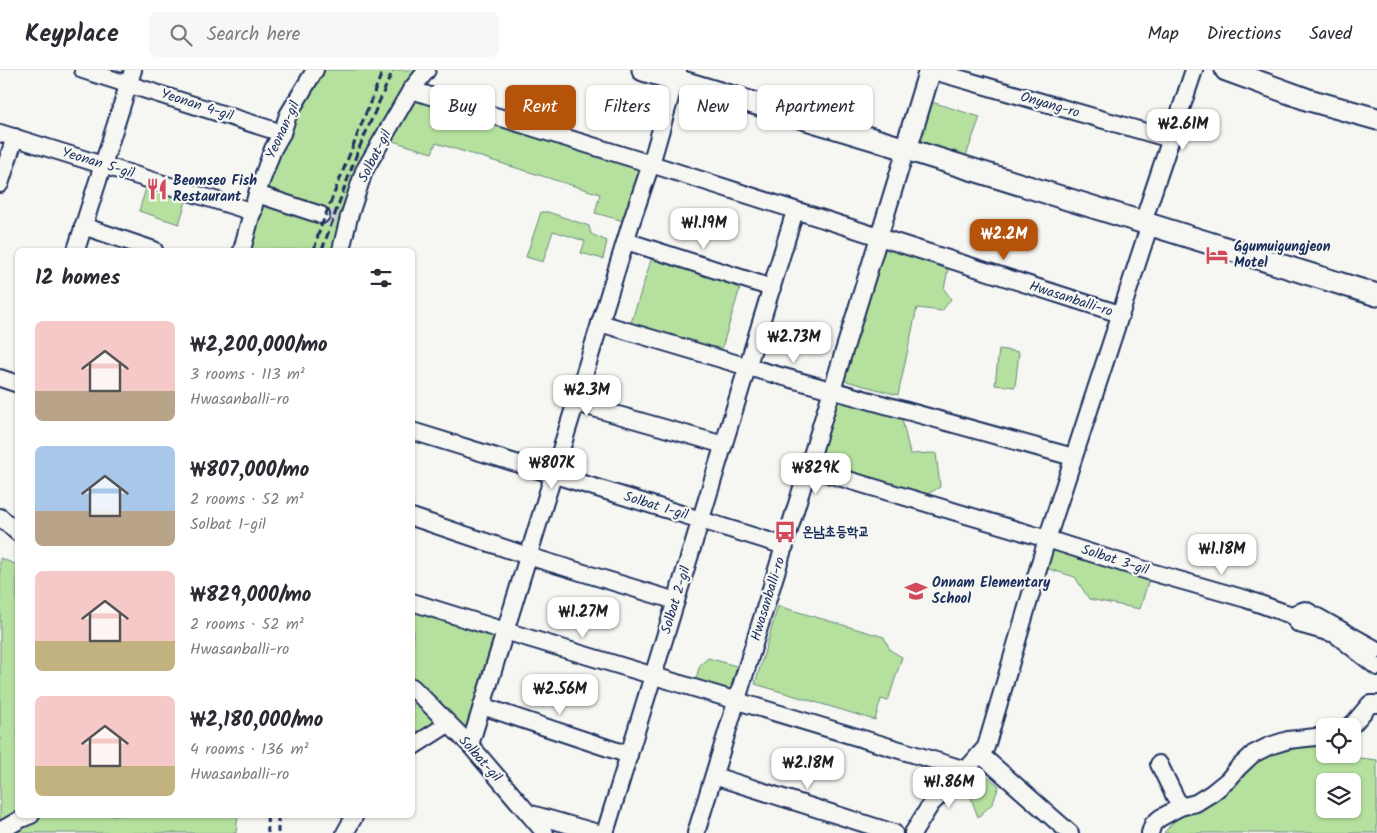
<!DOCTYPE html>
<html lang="en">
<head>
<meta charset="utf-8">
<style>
  body { margin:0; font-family:Kalam,"Poor Story",sans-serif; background:#f7f7f7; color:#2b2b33; height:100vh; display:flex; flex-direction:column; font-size:19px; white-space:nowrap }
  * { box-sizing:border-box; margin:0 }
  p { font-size:16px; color:#7c7c81 }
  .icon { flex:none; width:28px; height:28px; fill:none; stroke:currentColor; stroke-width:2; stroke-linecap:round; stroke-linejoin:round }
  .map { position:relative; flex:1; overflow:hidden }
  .details { position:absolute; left:15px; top:178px; width:400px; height:570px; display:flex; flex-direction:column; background:#fff; border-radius:8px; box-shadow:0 1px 4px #0004 }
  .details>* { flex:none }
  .banner { position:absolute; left:430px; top:15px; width:475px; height:45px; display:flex; gap:10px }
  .tools { position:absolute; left:1316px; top:648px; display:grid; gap:10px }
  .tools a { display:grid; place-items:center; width:45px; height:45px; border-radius:8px; background:#fff; box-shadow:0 1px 4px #0004; font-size:25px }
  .price { position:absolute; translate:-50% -42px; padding:0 11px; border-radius:10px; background:#fff; color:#222; font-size:16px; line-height:32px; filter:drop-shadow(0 1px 2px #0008) }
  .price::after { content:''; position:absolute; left:50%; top:30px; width:15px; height:11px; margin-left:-8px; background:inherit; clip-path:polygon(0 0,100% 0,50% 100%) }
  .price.on { background:#b45309; color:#fff }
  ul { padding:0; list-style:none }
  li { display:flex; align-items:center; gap:15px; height:125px; padding:0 20px }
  li span { display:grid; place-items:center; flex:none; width:140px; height:100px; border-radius:8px; color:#555 }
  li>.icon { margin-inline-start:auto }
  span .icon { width:60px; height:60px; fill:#fffc; stroke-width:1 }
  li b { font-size:21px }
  h2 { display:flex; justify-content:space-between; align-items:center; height:60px; padding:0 20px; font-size:21px }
  .tag { padding:0 18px; border-radius:8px; background:#fff; box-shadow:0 1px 4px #0004; font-size:18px; line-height:45px }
  .tag.on { background:#b45309; color:#fff }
  header { display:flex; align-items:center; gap:30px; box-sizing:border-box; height:70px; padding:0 25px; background:#fff; border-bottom:1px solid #e1e1e2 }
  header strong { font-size:24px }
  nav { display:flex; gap:28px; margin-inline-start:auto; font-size:18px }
  .search { width:350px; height:45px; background:#f7f7f7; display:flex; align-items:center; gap:12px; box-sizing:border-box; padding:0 18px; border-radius:8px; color:#7c7c81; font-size:19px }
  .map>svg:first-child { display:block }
  .green { fill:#b5e09e; stroke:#68887e; fill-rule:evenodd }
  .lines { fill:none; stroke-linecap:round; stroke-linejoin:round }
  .minor-tunnel { stroke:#caced4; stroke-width:16; stroke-dasharray:16 8; stroke-linecap:butt }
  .minor-casing { stroke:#1b2f5e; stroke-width:20 }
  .major-casing { stroke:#1b2f5e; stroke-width:25 }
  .minor { stroke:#f6f6f2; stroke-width:16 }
  .major { stroke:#f6f6f2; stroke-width:21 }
  .rail { stroke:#1b2f5e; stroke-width:3; stroke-dasharray:8 4; stroke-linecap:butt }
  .labels { text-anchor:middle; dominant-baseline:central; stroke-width:4.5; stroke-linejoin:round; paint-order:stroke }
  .street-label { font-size:14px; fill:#1b2f5e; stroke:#f6f6f2 }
  .poi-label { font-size:14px; font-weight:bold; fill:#1b2f5e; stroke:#f6f6f2; text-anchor:start }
</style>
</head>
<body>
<header>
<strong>Keyplace</strong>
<div class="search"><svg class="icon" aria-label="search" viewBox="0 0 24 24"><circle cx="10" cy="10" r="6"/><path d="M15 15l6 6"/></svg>Search here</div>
<nav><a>Map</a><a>Directions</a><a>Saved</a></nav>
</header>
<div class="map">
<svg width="1377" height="763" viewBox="0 0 1377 763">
  <rect width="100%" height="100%" fill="#f6f6f2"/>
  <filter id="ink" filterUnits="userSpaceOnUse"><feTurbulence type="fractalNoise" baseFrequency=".02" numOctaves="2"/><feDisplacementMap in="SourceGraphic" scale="10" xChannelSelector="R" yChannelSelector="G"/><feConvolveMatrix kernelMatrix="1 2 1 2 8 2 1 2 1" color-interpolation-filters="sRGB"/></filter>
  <g filter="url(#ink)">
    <g class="green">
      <path d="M315,0H427L412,20L651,94L631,153L595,143L600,124L436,73L432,83L383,68L341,180H242L257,124Z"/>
      <path d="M922,29L980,47L962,97L906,79Z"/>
      <path d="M147,115L189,122L179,154L139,141Z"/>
      <path d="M541,142H548L589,156L591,164L607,171L603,189L581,183L585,171L553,161L543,192L526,187Z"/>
      <path d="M881,172L949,194L944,219L951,229L942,241L917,238L898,325L839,309Z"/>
      <path d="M654,181L743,208L719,288L628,262Z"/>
      <path d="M999,279L1019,282L1015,317L995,315Z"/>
      <path d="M833,322L900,340L910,384L936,383L940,417L917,430L808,398Z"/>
      <path d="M1047,469L1151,502L1140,539L1089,529L1075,507L1039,496Z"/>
      <path d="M0,488L17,495L18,745H238L236,763H0Z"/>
      <path d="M413,532L505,561L470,675L448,654L423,670L413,655Z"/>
      <path d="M778,536L884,567L890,580L902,587L888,631L881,629L875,650L755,614Z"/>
      <path d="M708,588L747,599L737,631L693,618L700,595Z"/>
      <path d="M1311,674L1325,680V684L1377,690V763H1164L1182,741L1202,740L1226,725L1250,691ZM1325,711H1352V739H1325Z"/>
      <path d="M980,700L999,716L993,733L978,747L965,712Z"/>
    </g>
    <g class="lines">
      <path class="minor-tunnel" d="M321,145L339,151"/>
      <g class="minor-casing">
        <g id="minor">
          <path d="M83,0L282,63"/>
          <path d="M930,0L1170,69"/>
          <path d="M411,20L651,94L1120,244"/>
          <path d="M0,63L253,142"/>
          <path d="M0,114L15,67"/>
          <path d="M257,124L321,145"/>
          <path d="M1143,152L1194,0"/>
          <path d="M83,156L154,180"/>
          <path d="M626,171L772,218"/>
          <path d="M76,180L133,0"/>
          <path d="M242,180L258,120L273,79L282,63L288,45L315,0"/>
          <path d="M341,180L349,147L364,101L411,20L427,0"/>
          <path d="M600,253L748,297L1073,387"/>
          <path d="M0,308L18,314"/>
          <path d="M576,333L724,375"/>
          <path d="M412,361L785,476"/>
          <path d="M808,398L1047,469L1151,502L1246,529L1291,545L1305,540L1377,580"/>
          <path d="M0,447L18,463"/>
          <path d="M412,447L528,486L676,531"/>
          <path d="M412,532L505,561L966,700"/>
          <path d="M1291,545L1299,554L1335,564L1377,597"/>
          <path d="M412,617L470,675L545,763"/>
          <path d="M482,636L629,685"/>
          <path d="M1350,656L1354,653L1370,634H1377"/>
          <path d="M470,675L631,153L651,94L678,0"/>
          <path d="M412,677L448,654"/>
          <path d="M980,684L1070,763"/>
          <path d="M1159,694L1180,737"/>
          <path d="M714,706L894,763"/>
          <path d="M528,743L598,763"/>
          <path d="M0,761L21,749L31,745"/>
          <path d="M345,763L355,745"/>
          <path d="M605,763L795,141"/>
          <path d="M696,763L906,79"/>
          <path d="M913,763L931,734L966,700L986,677L1047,469L1150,154"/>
          <path d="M1150,763L1153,754L1160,748L1180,737L1196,733L1212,723L1228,710L1238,698L1253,684L1269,676L1288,670L1325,666"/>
        </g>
      </g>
      <g class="major-casing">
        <g id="major">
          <path d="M643,0L906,79L1377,225"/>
          <path d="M1226,0L1309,30L1377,49"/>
          <path d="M906,79L930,0"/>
        </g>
      </g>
      <use href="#minor" class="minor"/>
      <use href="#major" class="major"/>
      <g class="rail">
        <path d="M314,180L320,159L383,0"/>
        <path d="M322,180L357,83L393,0"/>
        <path d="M267,745L268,763"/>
        <path d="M278,745V763"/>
      </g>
    </g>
  </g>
  <defs>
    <g id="restaurant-bare" transform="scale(1.725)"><path d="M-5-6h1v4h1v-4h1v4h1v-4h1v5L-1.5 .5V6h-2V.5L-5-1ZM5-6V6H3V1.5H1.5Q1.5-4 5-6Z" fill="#d1495b" stroke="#f6f6f2" stroke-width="2.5" paint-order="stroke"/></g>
    <g id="hotel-bare" transform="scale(1.725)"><path d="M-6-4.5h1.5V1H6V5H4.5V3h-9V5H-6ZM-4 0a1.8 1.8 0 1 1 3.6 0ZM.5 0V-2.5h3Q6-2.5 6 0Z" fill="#d1495b" stroke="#f6f6f2" stroke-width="2.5" paint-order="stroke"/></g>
    <g id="bus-bare" transform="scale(1.725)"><path d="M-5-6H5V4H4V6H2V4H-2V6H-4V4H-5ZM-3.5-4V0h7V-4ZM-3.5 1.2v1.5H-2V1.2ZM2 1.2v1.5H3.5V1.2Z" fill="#d1495b" stroke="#f6f6f2" stroke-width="2.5" paint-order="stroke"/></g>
    <g id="school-bare" transform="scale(1.725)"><path d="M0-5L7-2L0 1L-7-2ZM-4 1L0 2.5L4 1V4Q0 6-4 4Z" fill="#d1495b" stroke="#f6f6f2" stroke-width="2.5" paint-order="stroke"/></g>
  </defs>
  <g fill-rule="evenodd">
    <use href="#restaurant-bare" x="157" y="119"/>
    <use href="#hotel-bare" x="1217" y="185"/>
    <use href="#bus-bare" x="785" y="462"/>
    <use href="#school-bare" x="916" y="521"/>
  </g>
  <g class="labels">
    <g class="street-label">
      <text transform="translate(197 35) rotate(18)">Yeonan 4-gil</text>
      <text transform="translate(1050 35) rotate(16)">Onyang-ro</text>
      <text transform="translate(283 60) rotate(-65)">Yeonan-gil</text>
      <text transform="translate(375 86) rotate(-63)">Solbat-gil</text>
      <text transform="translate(98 93) rotate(17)">Yeonan 5-gil</text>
      <text transform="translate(1071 229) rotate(18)">Hwasanballi-ro</text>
      <text transform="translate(656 436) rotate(17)">Solbat 1-gil</text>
      <text transform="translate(1115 490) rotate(18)">Solbat 3-gil</text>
      <text transform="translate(768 529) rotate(-73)">Hwasanballi-ro</text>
      <text transform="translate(676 530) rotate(-73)">Solbat 2-gil</text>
      <text transform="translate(480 689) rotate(48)">Solbat-gil</text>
    </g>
    <g class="poi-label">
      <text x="173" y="111">Beomseo Fish<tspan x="173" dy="16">Restaurant</tspan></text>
      <text x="1234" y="177">Ggumuigungjeon<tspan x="1234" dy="16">Motel</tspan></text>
      <text x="802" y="462">온남초등학교</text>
      <text x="932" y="513">Onnam Elementary<tspan x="932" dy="16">School</tspan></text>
    </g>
  </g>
</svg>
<div class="tools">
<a><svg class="icon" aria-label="locate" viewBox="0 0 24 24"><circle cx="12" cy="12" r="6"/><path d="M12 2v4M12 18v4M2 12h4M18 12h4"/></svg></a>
<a><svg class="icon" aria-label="layers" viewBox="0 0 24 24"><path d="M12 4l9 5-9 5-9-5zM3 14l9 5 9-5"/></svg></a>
</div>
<b class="price" style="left:1183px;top:81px">₩2.61M</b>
<b class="price" style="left:704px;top:180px">₩1.19M</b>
<b class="price on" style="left:1004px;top:191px">₩2.2M</b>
<b class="price" style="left:794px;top:294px">₩2.73M</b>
<b class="price" style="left:587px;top:347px">₩2.3M</b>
<b class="price" style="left:552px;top:420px">₩807K</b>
<b class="price" style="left:816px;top:425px">₩829K</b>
<b class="price" style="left:1222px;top:506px">₩1.18M</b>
<b class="price" style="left:583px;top:569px">₩1.27M</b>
<b class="price" style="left:560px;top:646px">₩2.56M</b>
<b class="price" style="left:808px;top:720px">₩2.18M</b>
<b class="price" style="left:949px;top:739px">₩1.86M</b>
<div class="banner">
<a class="tag">Buy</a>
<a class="tag on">Rent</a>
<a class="tag">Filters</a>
<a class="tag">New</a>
<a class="tag">Apartment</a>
</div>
<section class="details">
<h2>12 homes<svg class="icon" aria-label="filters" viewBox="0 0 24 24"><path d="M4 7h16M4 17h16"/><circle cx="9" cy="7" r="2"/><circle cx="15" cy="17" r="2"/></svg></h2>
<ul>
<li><span style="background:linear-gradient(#f6c9c9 70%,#b9a48a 0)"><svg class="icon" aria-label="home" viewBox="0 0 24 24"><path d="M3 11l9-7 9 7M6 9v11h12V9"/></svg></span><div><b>₩2,200,000/mo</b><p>3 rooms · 113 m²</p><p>Hwasanballi-ro</p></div></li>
<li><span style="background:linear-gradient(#a9c7e8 65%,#b9a48a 0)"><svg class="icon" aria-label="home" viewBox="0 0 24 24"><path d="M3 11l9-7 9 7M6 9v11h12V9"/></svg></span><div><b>₩807,000/mo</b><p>2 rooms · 52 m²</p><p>Solbat 1-gil</p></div></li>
<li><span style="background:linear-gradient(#f6c9c9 70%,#c2b280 0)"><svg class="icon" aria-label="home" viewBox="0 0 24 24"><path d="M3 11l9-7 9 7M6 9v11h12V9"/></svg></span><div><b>₩829,000/mo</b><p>2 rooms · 52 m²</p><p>Hwasanballi-ro</p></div></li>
<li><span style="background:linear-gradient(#f6c9c9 70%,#c2b280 0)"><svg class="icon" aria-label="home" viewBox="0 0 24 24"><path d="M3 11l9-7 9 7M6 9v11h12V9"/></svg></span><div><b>₩2,180,000/mo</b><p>4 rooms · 136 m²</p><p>Hwasanballi-ro</p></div></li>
</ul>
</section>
</div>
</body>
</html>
